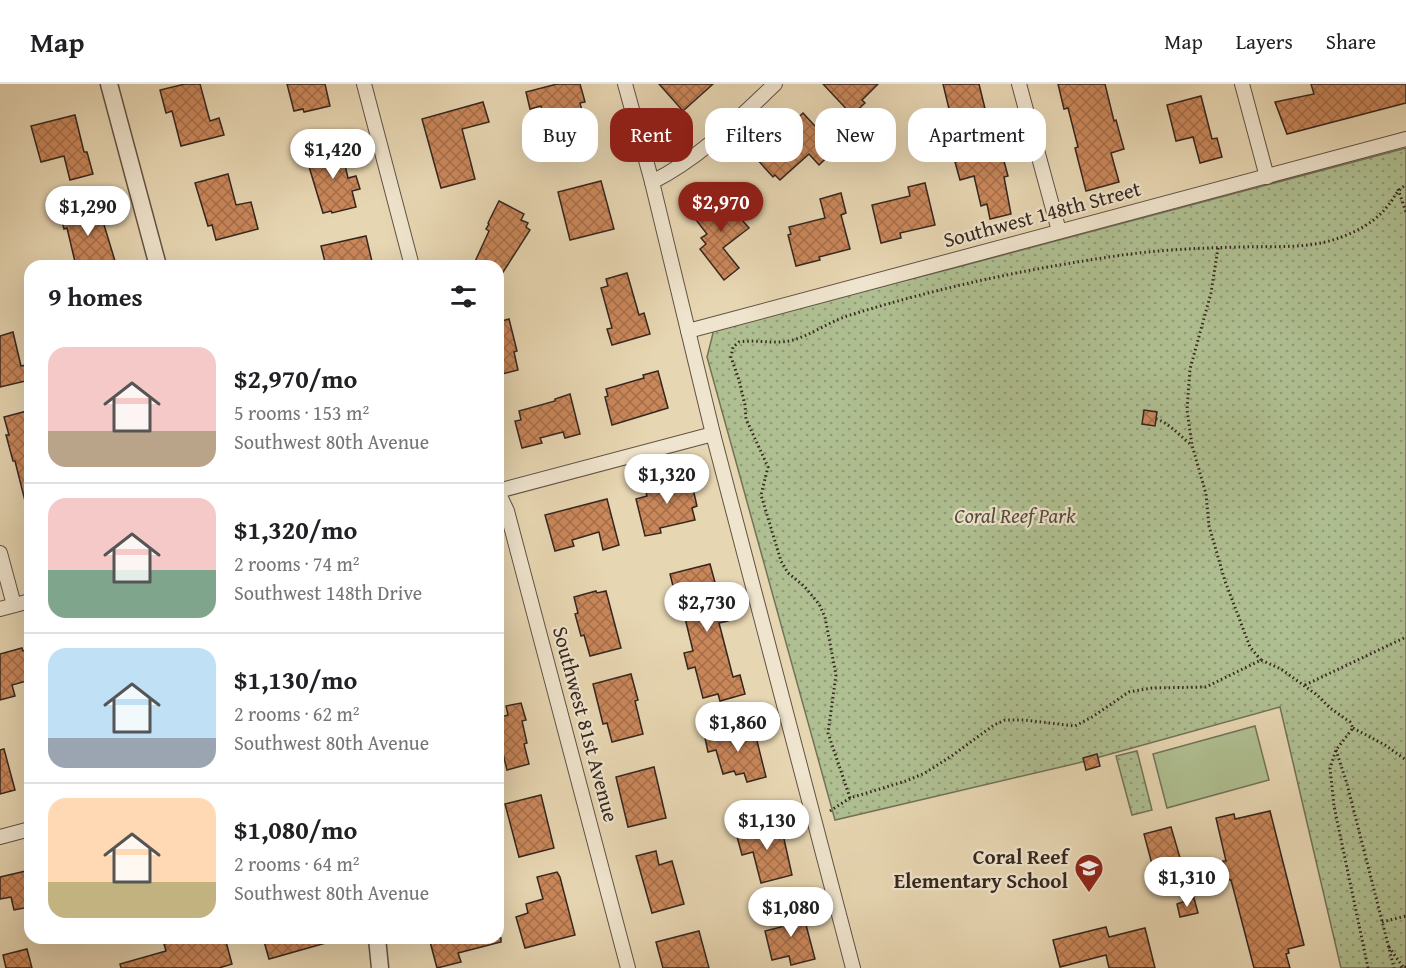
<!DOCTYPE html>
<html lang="en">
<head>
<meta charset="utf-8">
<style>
  body { margin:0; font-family:"Gentium Book Plus",serif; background:#f2f2f2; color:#202124; height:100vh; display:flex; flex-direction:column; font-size:22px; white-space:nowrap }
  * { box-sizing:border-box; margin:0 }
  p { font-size:20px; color:#757577 }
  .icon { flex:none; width:33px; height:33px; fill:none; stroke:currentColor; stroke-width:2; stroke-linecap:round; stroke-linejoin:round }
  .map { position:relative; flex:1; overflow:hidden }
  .sheet { position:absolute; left:24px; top:176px; width:480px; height:684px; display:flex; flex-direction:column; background:#fff; border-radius:18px; box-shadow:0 6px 24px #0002 }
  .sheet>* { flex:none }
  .hud { position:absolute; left:522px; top:24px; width:570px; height:54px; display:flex; gap:12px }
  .price { position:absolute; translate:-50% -51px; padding:0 14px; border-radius:21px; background:#fff; color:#222; font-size:20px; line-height:39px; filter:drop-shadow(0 2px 3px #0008) }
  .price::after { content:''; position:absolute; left:50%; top:36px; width:18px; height:14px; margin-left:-9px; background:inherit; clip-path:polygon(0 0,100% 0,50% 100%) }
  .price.current { background:#8f2418; color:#fff }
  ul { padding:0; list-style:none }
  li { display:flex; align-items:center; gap:18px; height:150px; padding:0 24px }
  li+li { border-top:2px solid #e0e0e0 }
  li span { display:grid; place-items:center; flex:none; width:168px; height:120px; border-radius:18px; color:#555 }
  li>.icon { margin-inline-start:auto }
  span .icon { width:72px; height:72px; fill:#fffc; stroke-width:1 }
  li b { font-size:26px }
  h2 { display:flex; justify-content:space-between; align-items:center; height:72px; padding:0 24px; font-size:26px }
  .tag { padding:0 21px; border-radius:18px; background:#fff; box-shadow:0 6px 24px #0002; font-size:21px; line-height:54px }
  .tag.current { background:#8f2418; color:#fff }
  header { display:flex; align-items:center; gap:36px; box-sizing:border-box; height:84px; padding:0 30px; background:#fff; border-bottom:2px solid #e0e0e0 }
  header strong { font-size:28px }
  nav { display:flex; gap:33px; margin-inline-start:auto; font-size:21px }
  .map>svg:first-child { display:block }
  .grass { fill:#afbf91; stroke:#727258; stroke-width:1.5 }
  .park { fill:url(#park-dots); stroke:#727258; stroke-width:1.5 }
  .building { fill:url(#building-cross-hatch); stroke:#35261f; stroke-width:1.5 }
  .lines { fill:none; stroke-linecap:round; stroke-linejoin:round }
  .minor-casing { stroke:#625244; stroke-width:16 }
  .tertiary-casing { stroke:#625244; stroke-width:19 }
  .path { stroke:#35261f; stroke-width:3; stroke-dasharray:1.5 3; stroke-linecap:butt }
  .minor { stroke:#efe4cd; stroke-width:14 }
  .tertiary { stroke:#efe4cd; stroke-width:16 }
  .labels { text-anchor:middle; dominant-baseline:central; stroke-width:4.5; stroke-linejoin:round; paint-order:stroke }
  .street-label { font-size:21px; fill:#35261f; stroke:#efe4cd }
  .park-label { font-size:21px; font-style:italic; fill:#544c3c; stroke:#efe4cd }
  .poi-label { font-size:21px; font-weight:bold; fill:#35261f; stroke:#efe4cd; text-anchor:end }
</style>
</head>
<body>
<header>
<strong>Map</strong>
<nav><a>Map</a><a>Layers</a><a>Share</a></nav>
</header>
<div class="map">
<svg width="1406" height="884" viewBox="0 0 1406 884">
  <defs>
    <pattern id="park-dots" width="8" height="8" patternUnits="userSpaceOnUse" patternTransform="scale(1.5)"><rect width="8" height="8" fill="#afbf91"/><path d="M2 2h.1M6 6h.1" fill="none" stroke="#8f9b76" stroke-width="1.8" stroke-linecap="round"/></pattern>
    <pattern id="building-cross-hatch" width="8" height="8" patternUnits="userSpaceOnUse" patternTransform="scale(1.5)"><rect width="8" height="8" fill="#ca875a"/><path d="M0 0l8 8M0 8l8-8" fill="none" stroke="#a56e4a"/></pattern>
  </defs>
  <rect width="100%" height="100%" fill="#e7d6b2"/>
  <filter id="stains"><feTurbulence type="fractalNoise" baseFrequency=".00333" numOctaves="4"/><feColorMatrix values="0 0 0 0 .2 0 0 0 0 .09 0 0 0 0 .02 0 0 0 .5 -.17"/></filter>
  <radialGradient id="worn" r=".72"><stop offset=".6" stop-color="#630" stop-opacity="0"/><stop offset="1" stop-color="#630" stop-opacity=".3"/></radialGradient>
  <path class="grass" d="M1255,642L1269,696L1167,724L1153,670Z"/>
  <g class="park">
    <path d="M1406,64V884H1341L1280,623L1078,679L835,736L707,273L714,245L954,184Z"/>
    <path d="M1137,667L1152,726L1132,731L1116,672Z"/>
  </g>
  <g class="building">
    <path d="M185,0H200L210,37L219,34L224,51L181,62L172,27L166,29L160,6Z"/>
    <path d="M287,0H325L330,22L304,28L303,25L294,27Z"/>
    <path d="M557,0H580L585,18L580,19L582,27L579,29L586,55L552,64L541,22L530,25L526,8Z"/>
    <path d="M659,0H713L683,27Z"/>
    <path d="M823,0H878L862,16L865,19L852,31Z"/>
    <path d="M943,0H979L989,41L948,52L943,35L951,33Z"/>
    <path d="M1058,0H1105L1114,37L1116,36L1124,65L1111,69L1119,98L1086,107L1075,64L1078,63L1068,24L1064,25Z"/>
    <path d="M1311,0H1406V19L1287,50L1275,18L1314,10Z"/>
    <path d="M1201,12L1212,55L1217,54L1222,73L1200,79L1193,53L1176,57L1167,21Z"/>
    <path d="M483,18L489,38L462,45L475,95L441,104L422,35Z"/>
    <path d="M803,29L836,65L819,81L809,70L780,96L775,91L773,93L755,73Z"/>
    <path d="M75,31L84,68H87L93,90L70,96L64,72L41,78L31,42Z"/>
    <path d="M340,60L348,94L356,92L360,105L352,107L356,123L332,129L331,127L323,129L307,76L317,74L315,67Z"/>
    <path d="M1001,66L1008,92L1004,93L1011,130L990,135L987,120L981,122L974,92L960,96L955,78Z"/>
    <path d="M228,90L236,121L251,118L258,145L216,156L212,141L208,142L195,99Z"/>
    <path d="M601,97L614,145L570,156L558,108Z"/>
    <path d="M925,99L935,141L900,149L901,154L881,159L872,121L910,112L908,103Z"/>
    <path d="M726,109L745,134L742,136L749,144L723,164L739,184L724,196L700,165L706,160L701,154L707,150L693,132Z"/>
    <path d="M841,109L846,129L841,131L850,165L819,173L820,176L796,182L788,151L791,150L789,143L825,134L820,115Z"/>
    <path d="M499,117L524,130L521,136L528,139L526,143L530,146L498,196V182H473L489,147L486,145L489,140L488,139Z"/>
    <path d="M98,121L115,177L95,182H76L67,144L64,145L60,130Z"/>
    <path d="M366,152L373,182H326L321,162Z"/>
    <path d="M627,189L639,231L644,229L650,250L612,261L607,245L612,244L601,204L608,202L606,195Z"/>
    <path d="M509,235L517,267L514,268L518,286L498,291V238Z"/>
    <path d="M13,248L21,282L30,280V296L0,303V252Z"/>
    <path d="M658,287L668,324L612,341L605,313L608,312L606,305L644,294L643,291Z"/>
    <path d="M570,310L580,350L565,354L563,348L540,354L542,359L522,364L515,337L521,336L519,327L555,317V315Z"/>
    <path d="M1144,326L1157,328L1155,342L1142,340Z"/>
    <path d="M27,327L30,340V417H25L15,377H13L6,351H9L4,333Z"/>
    <path d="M690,392L697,422L692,424L695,436L660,444L661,449L645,452L636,415L647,412L645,404Z"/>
    <path d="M607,415L619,461L603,466L599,448L572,456L574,462L555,467L545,431Z"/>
    <path d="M710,480L720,517L723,516L728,537L719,539L733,593L740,591L745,610L720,617L718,610L703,614L695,583L688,585L684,569L693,567L677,501L673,502L670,490Z"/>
    <path d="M596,507L597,509L606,507L621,564L590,572L584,551L581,552L575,530L578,529L574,513Z"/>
    <path d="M22,564L23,567L30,566V596L12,601L15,612L0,616V570Z"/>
    <path d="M631,590L638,616L635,617L643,650L612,658L607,639L603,640L593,600Z"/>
    <path d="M521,619L526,636L522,637L527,659L524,660L529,680L507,686L503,670L498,671V634L508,631L506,622Z"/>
    <path d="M753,641L766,693L747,698L744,689L736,691L734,687L723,690L716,666L708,668L705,654Z"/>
    <path d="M4,665L15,706L0,710V666Z"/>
    <path d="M1097,670L1100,682L1086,686L1083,674Z"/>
    <path d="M654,683L666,734L628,743L616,693Z"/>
    <path d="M541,711L554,764L519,773L505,720Z"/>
    <path d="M1270,727L1304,861L1288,865L1289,869L1286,870L1290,884H1254L1231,796H1229L1223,777H1226L1216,734L1234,730L1235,735Z"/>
    <path d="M780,737L792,791L761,799L753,768L742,771L736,749Z"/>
    <path d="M1171,743L1185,791L1157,799L1144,750Z"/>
    <path d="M656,767L659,781L672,777L684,820L652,829L636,772Z"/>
    <path d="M30,786V823L14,826L11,813L0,815V793Z"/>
    <path d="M557,788L560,793L575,851L525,864L516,833L528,829L526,820L543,815L537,793Z"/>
    <path d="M1194,814L1198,829L1180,833L1177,820Z"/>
    <path d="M801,822L815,875L791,881L789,872L772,876L765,847L781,843L777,828Z"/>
    <path d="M1106,843L1109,853L1145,844L1155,884H1109L1106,871L1060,883L1053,856Z"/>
    <path d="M699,847L709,884H663L656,858Z"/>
    <path d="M186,854H225L232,880L219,884H121L120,880L166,867L164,860Z"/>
    <path d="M263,854H332L333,857L269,875Z"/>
    <path d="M429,854H501V858L458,869L461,878L437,884Z"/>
    <path d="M27,865L32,884H6L3,871Z"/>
  </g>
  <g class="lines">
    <g class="minor-casing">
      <g id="minor">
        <path d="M364,0L412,182"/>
        <path d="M625,0L652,98L713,350L853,884"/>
        <path d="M1019,0L1059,147"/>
        <path d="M1242,0L1267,93"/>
        <path d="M652,98C700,74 736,37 775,0"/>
        <path d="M688,247L1406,55"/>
        <path d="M498,407L713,350"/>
        <path d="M498,408L507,427L628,884"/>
        <path d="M0,469L14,521"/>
        <path d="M0,525L30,517"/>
        <path d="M0,753L30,745"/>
      </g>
    </g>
    <g class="tertiary-casing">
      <g id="tertiary">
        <path d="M109,0L158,182"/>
        <path d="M377,854L380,884"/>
      </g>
    </g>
    <g class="path">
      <path d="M1398,105L1406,128"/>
      <path d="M1218,164L1211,209L1190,285L1187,326L1192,361L1206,410L1209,442L1225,497L1250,563L1261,576"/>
      <path d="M1156,335C1170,339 1180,353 1192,361"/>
      <path d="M1305,601L1406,553"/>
      <path d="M1353,644L1385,661L1406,676"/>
      <path d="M1336,666L1347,700L1394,884"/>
      <path d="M830,727L850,714"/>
      <path d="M1382,838L1406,832"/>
      <path d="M1389,863L1403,883"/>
      <path d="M1368,884L1334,722L1330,684L1336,666L1353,644L1350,638L1330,624L1317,611L1281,585L1261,576L1206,603L1152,604L1129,608L1092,633L1075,642L1024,636H1005L994,641L953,671L925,689L906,697L850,714L828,649L836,591L825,533L819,520L804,502L788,489L781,477L761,411L768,383L746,335L745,321L739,296L731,273L733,263L739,258C757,255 775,261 793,256C811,251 829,238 847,232C933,205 1021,186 1109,173C1153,166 1197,164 1241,163C1273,162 1306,165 1336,155C1354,149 1374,139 1386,124C1394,116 1395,107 1406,101"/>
      <path d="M1400,884L1406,883"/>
    </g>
    <use href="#minor" class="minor"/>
    <use href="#tertiary" class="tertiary"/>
  </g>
  <defs>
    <g id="school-pin" transform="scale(1.5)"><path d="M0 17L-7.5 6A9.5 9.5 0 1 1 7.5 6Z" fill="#8f2418" stroke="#efe4cd"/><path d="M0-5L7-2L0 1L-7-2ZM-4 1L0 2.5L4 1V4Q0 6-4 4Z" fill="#fff"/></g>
  </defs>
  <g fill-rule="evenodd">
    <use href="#school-pin" x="1089" y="784"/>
  </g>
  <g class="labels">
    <g class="street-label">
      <text transform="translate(1042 130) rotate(-15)">Southwest 148th Street</text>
      <text transform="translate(586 640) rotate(75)">Southwest 81st Avenue</text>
    </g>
    <g class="park-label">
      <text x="1015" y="431">Coral Reef Park</text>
    </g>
    <g class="poi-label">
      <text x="1068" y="772">Coral Reef<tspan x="1068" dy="24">Elementary School</tspan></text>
    </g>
  </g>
  <rect width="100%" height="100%" filter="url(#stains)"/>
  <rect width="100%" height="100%" fill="url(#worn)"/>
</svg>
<b class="price" style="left:333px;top:96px">$1,420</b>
<b class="price current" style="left:721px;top:149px">$2,970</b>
<b class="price" style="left:88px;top:153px">$1,290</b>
<b class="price" style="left:667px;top:421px">$1,320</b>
<b class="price" style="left:707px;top:549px">$2,730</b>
<b class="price" style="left:738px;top:669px">$1,860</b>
<b class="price" style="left:767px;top:767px">$1,130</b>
<b class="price" style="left:1187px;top:824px">$1,310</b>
<b class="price" style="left:791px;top:854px">$1,080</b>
<div class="hud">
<a class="tag">Buy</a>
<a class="tag current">Rent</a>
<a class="tag">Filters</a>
<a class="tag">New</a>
<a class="tag">Apartment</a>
</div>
<section class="sheet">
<h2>9 homes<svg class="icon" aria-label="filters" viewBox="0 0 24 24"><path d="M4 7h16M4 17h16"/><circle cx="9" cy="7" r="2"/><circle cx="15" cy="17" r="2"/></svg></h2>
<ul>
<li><span style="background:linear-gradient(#f6c9c9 70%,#b9a48a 0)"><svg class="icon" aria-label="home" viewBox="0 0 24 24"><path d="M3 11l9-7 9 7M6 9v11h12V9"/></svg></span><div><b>$2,970/mo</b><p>5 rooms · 153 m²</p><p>Southwest 80th Avenue</p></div></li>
<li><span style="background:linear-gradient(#f6c9c9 60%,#7fa58c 0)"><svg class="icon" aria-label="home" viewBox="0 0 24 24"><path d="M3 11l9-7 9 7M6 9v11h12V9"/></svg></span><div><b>$1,320/mo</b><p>2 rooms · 74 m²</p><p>Southwest 148th Drive</p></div></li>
<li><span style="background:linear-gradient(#bfe0f5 75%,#9aa5b1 0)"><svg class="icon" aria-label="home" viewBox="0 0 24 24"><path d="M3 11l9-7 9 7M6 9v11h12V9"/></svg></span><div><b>$1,130/mo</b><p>2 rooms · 62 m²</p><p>Southwest 80th Avenue</p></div></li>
<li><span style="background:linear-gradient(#ffd9b3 70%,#c2b280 0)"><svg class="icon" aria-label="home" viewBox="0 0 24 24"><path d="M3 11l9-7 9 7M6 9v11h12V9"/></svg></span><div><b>$1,080/mo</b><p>2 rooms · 64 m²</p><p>Southwest 80th Avenue</p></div></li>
</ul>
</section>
</div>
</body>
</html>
